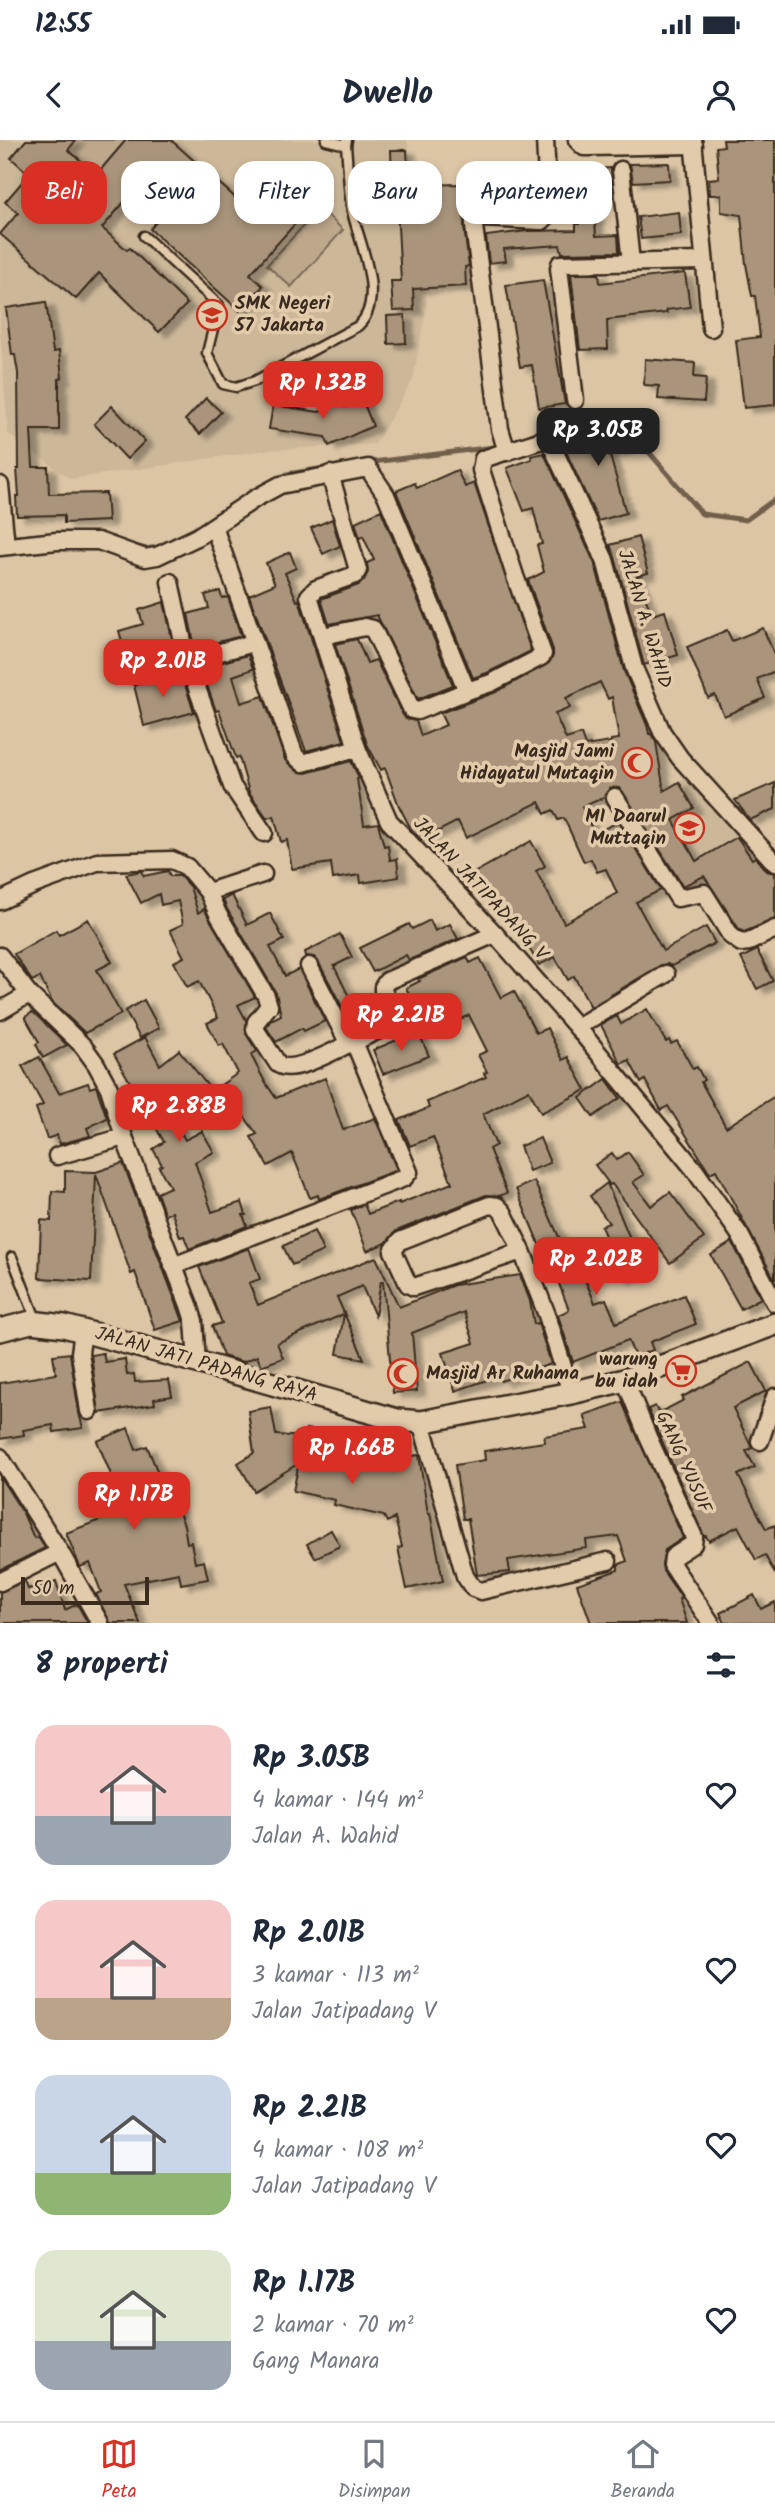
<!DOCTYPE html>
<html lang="id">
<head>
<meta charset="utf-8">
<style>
  body { margin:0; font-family:Kalam,sans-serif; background:#f2f2f3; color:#1f2937; height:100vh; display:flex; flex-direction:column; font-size:26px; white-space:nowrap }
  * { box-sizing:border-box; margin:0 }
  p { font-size:23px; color:#747a83 }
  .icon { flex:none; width:38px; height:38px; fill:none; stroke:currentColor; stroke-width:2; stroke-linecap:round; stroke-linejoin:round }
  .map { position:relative; height:1483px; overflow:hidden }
  .drawer { display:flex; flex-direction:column; background:#fff; flex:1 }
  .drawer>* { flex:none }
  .top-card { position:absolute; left:21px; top:21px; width:733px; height:63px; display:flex; gap:14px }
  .scale { position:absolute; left:21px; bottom:18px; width:128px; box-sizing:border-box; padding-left:7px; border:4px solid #3b2a1e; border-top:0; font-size:19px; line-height:24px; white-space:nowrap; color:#3b2a1e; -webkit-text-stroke:5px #e2cbab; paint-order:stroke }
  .price { position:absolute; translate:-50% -60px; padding:0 16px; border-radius:14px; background:#d93025; color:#fff; font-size:23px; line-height:46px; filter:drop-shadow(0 2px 4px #0008) }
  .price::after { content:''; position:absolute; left:50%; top:42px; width:21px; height:16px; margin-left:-10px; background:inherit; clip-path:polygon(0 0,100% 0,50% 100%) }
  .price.on { background:#222; color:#fff }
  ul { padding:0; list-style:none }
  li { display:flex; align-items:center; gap:21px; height:175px; padding:0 35px }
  li span { display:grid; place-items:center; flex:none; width:196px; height:140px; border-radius:21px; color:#555 }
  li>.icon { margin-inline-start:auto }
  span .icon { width:84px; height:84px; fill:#fffc; stroke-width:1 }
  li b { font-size:30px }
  h2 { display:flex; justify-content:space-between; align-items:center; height:84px; padding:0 35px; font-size:30px }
  .pill { padding:0 24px; border-radius:21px; background:#fff; box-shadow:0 4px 10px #0003; font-size:24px; line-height:63px }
  .pill.on { background:#d93025; color:#fff }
  .status { display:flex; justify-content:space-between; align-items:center; height:49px; padding:0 35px; background:#fff; direction:ltr }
  .status svg { height:19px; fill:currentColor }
  header { display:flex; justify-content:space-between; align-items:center; height:91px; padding:0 35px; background:#fff; font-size:32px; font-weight:600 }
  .tabs { display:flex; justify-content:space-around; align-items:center; height:98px; border-top:2px solid #e0e1e3; background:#fff; font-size:19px; color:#747a83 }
  .tabs a { display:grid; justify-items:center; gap:4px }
  .tabs .on { color:#d93025 }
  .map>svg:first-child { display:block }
  .built { fill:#ccb799 }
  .green { fill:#bea88c; stroke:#7c6955; stroke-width:2 }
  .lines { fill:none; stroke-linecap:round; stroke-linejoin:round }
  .stream { stroke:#725e4c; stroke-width:5 }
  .building { fill:#aa957c; stroke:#3b2a1e; stroke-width:2; fill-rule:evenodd; filter:url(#shadow) }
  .lane-casing { stroke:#3b2a1e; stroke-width:13 }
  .street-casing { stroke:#3b2a1e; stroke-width:21 }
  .secondary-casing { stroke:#3b2a1e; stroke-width:26 }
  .lane { stroke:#e2cbab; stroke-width:8 }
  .street { stroke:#e2cbab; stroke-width:16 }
  .secondary { stroke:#e2cbab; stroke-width:21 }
  .labels { text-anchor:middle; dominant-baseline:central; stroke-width:7; stroke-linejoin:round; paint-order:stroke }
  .poi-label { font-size:19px; font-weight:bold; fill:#3b2a1e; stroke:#e2cbab; text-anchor:end }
  .street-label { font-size:19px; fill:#3b2a1e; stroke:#e2cbab }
</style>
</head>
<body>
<div class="status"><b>12:55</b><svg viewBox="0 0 49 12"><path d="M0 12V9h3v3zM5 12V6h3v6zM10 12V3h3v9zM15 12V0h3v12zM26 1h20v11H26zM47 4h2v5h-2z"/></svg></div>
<header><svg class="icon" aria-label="back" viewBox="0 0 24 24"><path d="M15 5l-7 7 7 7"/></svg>Dwello<svg class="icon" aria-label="person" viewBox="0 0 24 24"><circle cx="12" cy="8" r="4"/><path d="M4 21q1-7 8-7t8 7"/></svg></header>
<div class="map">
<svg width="775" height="1483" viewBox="0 0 775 1483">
  <defs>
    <filter id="shadow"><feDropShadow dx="8" dy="4.5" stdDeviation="2" flood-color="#0004"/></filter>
  </defs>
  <rect width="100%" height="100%" fill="#dbc5a5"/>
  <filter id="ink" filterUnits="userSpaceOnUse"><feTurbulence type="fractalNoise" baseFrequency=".0143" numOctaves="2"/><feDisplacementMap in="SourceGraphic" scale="14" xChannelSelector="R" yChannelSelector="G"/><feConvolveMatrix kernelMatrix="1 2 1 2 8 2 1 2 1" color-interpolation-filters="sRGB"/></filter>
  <g filter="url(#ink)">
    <g class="built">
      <path d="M0,0H407L416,39L427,162L413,240L375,304L266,310L71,339L8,294L0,189Z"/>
      <path d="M689,636L758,713L682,756L627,664Z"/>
    </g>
    <g class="green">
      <path d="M76,0H126L97,34L68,10Z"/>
      <path d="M320,68L343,90L291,147L267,125Z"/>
    </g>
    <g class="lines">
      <g class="stream">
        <path d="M527,297L582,272L619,277L702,374L746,380L775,359"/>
        <path d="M365,323L502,306"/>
        <path d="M280,339L287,334L331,327"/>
        <path d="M7,398L32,396"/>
        <path d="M135,406L146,409L163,406"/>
      </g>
    </g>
    <g class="building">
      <path d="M26,0H76L68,10L97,34L126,0H171L258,78L297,35L320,56L250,134L263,146L240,171L150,89L176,59L148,34L102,88L127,110L130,108L187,164L159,192L99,133L76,159L0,94L18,73L5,62L29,34L11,18Z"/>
      <path d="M723,0H775V265L744,268L736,200L760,197L755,156H752L746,124L741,75L721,72V55H710L709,39L719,38L716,7L724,6Z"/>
      <path d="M391,10H407L409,45L463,44L464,47L494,46V30L520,29V54H537L538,68H481L465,71L464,87L469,126L465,127L466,146L413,149L414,170L393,171L391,141H401L397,68L389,69L386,41H392Z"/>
      <path d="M669,23L670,40L633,42L630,24Z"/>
      <path d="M611,28L612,43H605L606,51H593L596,96L618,95L619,112L562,113L560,105L504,109L506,121L489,123L486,96L527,91L576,90V84H579L578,67H574L573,52L567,53L566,30Z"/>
      <path d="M679,72L681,95L641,99L638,77Z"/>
      <path d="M685,133L690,167L666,170L667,173L607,180L608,209L580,210L571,134H599L600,143Z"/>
      <path d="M543,140L565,264L539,268L532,225L520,227L506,145Z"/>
      <path d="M46,162L53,212L59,211L62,238L59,239V290H31L33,327H48L49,354L106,353L108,381L64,383V375L17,376L16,356H19L17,329H19L18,233L15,215H12L6,168Z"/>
      <path d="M405,175L406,203L388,204L387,176Z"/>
      <path d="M645,219L695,223L694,237L706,238L704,262L658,259L659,246L644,245Z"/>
      <path d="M206,258L221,272L200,294L185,280Z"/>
      <path d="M362,259L373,286L329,306L325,297L269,289L273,265L319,272L342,261L345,267Z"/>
      <path d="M112,266L145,301L127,319L94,284Z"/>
      <path d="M608,285L609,289L622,285L628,307L609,312L626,373L598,381L560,299Z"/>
      <path d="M544,313L595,424L624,531L647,585L649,594H651L656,602L664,651L679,642L694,668L673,680L696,721L737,697L752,719L755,717L767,731L775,733V779L744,792L739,789L704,736L683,746L620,648H610L605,657L582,667L594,693L619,682L661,750L636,762L663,811L706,787L715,803L672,826L667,824L661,825L591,867L574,836L568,840L555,817L539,825L505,768L496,773L472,734L531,701L545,726L536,731L564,783L617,753L606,729L597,732L591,719L584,722L564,678L558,680L553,670L545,674L539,662L466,698L458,681L421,700L411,689L399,666L385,628L381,630L367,604L335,504L357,499L367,523L376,520L403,575L406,579L416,581L421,596L446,585L440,573L496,552L549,523L553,516V510L528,440L544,432L537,405L542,404L533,368L524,371L507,328L532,319L531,316ZM600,542L608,559L612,557L619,599L611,600V602L585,606L581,594L566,599L555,574L570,568L566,558Z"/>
      <path d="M457,330L465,347L474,343L531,511L487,533L473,538L396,351L415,343L417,348Z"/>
      <path d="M381,370L453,545L418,559L377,475L329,484L321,459L359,445L364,440L368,432L367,423L374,420L363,396L360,398L355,382Z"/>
      <path d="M332,379L340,406L323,414L311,388Z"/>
      <path d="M638,397L648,433L637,436L652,475L665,471L678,515L644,525L615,417L610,405Z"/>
      <path d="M290,412L296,428L285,433L297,461L299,460L344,601L306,611L249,455L275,444L266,423Z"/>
      <path d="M220,451L222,458L228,457L241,496L195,508L188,474L209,468L205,455Z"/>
      <path d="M164,462L175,513L129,526L119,491L143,484L139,470Z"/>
      <path d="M763,488L775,516V531L757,539L765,558L724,576L715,555L708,558L687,507L727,490L732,501Z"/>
      <path d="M248,515L253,529L233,536L241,563L263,556L285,620L297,631L306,633L351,621L359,638L357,639L364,685L378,683L384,706L388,705L390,720L397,719L399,737L361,743L360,735L333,739L331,723L292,729L287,700L281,702L274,676L267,678L249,652L239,617L236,618L219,570L216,571L201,528Z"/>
      <path d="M181,533L194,572L144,586L134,545Z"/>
      <path d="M775,643V669L750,680L735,660Z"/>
      <path d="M141,731L144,736L168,731L170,736H180L190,747L198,773L204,769L255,857L238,865L246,880V894L257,911L251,915L265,942L276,958L325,938L343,990L375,978L397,1030L319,1059L318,1055L310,1058L292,1013L268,1026L251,997L257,994L221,945L238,933L223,904L219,906L207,883L218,878L199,841L187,847L174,822L184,817L170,790L183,784L178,761L161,765L159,754L141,763L126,734Z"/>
      <path d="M232,755L247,785L270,773L284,800L270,807L285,836L299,829L325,881L304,891L302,888L276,902L266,887L271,880L281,875L276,853L227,769L223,760Z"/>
      <path d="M88,779L112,822L97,830L121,874L85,893L52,862L40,837L32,841L14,814L56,790L59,795Z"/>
      <path d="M430,780L435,791L450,784L458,799L409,820L406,815L373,832L360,808L409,784L412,789Z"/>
      <path d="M340,794L352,817L334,826L357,873L348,878L318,821L314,817L306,816L305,812Z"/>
      <path d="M757,810L773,841L757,849L741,818Z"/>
      <path d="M467,817L470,823L480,818L501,858L514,851L536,893L547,888L563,920L568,917L586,950L541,973L529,950L483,974L496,1005L489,1009L507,1053L499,1056L486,1055L396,1091L386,1103L367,1111L351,1070L364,1064L368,1074L399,1062V1064L452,1043L433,997L410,1006L399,980L429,968L427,962L486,937L484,933L487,932L478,915L487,911L469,875L457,881L449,865L421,877L406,848L420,841L418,839Z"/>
      <path d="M144,860L159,888L140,898L125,871Z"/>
      <path d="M647,869L666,902L669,900L671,904L677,901L693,929L697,927L704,940L701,942L726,987L775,956V1140L716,1030L710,1033L668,966L661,970L645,940L641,943L629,920L621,924L601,885L617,876L621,884Z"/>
      <path d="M33,872L67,905L43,918L36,904L39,902L25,877Z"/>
      <path d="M418,891L429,916L383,934L373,910Z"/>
      <path d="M145,897L160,925L179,910L215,955L204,964L190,947L164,962L185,1000L202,991L214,1012L195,1022L212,1072L242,1062L246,1075H243L247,1086L189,1109L184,1096L180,1097L172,1072L165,1075L157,1053L170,1047L159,1027L162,1025L153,1009L164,1002L114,914Z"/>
      <path d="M39,917L59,953L88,943L90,948L96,946L107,978L87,988L90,996L60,1004L57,995L47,999L36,968L43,965L22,926Z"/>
      <path d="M606,939L620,958L593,977L580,958Z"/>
      <path d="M540,998L550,1023L529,1031L520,1006Z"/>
      <path d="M628,1012L644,1035L633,1042L651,1066L670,1052L704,1098L670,1123L612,1044L610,1045L595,1025L612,1013L617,1020Z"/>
      <path d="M123,1023L183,1181L155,1190L135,1132L131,1134L96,1034L91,1141L39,1138L41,1080L51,1081L52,1051L65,1052V1031L96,1032Z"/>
      <path d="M534,1041L562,1104L569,1101L595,1163L606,1159L616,1183L684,1155L696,1184L650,1202L653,1210L635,1217L628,1200L573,1222L558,1175L569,1170L556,1136L553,1138L516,1049Z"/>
      <path d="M607,1043L643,1130L622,1138L601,1086L609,1083L590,1056Z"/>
      <path d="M314,1091L323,1111L292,1125L283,1106Z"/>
      <path d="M732,1102L761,1158L741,1169L711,1115Z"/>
      <path d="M249,1108L260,1139L249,1143L258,1165L376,1117L399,1167L454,1145L520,1135L530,1161L534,1184L538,1183L551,1224L501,1241L499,1236L455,1251L443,1213L474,1203L464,1172L412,1193L417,1251L393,1253L383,1141H381L375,1176L362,1146L337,1157L364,1219L337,1214L344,1174L277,1203L283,1218L261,1226L257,1216L243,1222L223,1216L212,1186L222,1183L199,1127Z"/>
      <path d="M70,1213L79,1273L83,1288L54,1292L53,1285L23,1290L24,1295L0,1299V1243L56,1234L53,1215Z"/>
      <path d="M103,1213L105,1222L125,1219L127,1235L134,1234L135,1242L169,1240L172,1256L154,1259L155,1264L99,1273L91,1215Z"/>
      <path d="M751,1222L766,1251L733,1268L752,1308L746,1311L755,1327L738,1335L766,1389L775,1385V1434L765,1415L756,1420L738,1386L709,1401L706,1396L704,1397L648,1269L655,1266L659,1273L684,1260L682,1257Z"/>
      <path d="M622,1262L683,1398L665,1410L662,1424L663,1431L682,1458L679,1459L687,1483H591L577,1444L618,1430V1425L627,1421L618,1396L586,1400L587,1408L508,1420L510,1432L477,1435L468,1379H463L455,1325L485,1320L484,1311L545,1302L544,1296L589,1289L584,1275Z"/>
      <path d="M271,1267L276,1295L304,1297L306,1289L335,1295L332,1305L366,1312L382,1308L385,1320L419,1315L428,1374L430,1373L443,1441L407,1449L398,1408L402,1407L395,1378L387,1382L384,1376L334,1365L335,1360L293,1351L299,1323L254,1351L238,1323L254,1313L248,1271Z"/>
      <path d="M128,1288L136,1310L147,1306L165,1350L169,1348L184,1385L187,1403L191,1402L195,1423L204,1421L208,1439L181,1444L179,1433L124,1444L140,1483H110L96,1454L101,1452L90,1423L80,1427L66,1393L123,1371L112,1346L115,1344L97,1301Z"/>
      <path d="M0,1337L23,1373L34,1398L38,1397L45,1408L0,1430Z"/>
      <path d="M331,1390L340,1406L315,1418L307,1404Z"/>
      <path d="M25,1441L28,1449L56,1441L65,1470L77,1464L88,1483H0V1452Z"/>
      <path d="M754,1455L761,1469L775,1462V1483H725L720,1473Z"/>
    </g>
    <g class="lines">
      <g class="lane-casing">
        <g id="lane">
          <path d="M326,0L346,5L347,0"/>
          <path d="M144,96L219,165L207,213L223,244L236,247L255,241L358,186C387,159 359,103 352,71C348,50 348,26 346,5"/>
          <path d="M12,1117L36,1179"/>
        </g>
      </g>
      <g class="street-casing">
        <g id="street">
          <path d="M577,0L584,7H589L694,5"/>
          <path d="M693,0L711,188"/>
          <path d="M621,30L631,122"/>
          <path d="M575,260L559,128L560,124L703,121"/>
          <path d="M507,312L500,289L474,86V82L480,78L542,81L549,74L545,0"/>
          <path d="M330,334L358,430L355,435L316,449L309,456L357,608L389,681L495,794L577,887L694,1029L740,1095L775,1163"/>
          <path d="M0,345L6,406"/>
          <path d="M214,387L295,616L303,623L357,608"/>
          <path d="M0,407L57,401H98L145,418L157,416L197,397L256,358L280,345L368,328L386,355L467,551L491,543L541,517L543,514L515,436L481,330L483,319L545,299L551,304L605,420L634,528L662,592L680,618L775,723"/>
          <path d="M170,442L187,520L232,646L264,693"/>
          <path d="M323,496L365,487L373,489L412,570L417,571L467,551"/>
          <path d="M134,535L254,503"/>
          <path d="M615,657L678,758L704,753L731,796L741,803L749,802L775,789"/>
          <path d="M208,752L263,734"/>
          <path d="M0,761L34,745L97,722L172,720L187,727L208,752L218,774L266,856L269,866L256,882L255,889L278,924C292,935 333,911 349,904"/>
          <path d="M0,816L29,854L83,906L96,924L109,948L124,997L189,1165L194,1181L197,1222"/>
          <path d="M0,871L29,854"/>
          <path d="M577,887L666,834"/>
          <path d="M354,902L395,882L396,876L383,851V847L387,841L495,794"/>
          <path d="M57,1016L124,997"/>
          <path d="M522,1111L414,1147L408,1144L393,1111L400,1101L490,1065L497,1066L503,1072L522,1111L547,1175L571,1253"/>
          <path d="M173,1126L404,1038L409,1032L354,902L349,904L309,826"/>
          <path d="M83,1191L80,1213L89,1271"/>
          <path d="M625,1240L648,1297L694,1397L693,1404L673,1417L672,1425L711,1483"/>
          <path d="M421,1282L465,1436L473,1448L481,1451L608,1421"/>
          <path d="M760,1301L775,1257"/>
          <path d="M0,1317L60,1412L100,1483"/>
          <path d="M0,1442L60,1412"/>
        </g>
      </g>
      <g class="secondary-casing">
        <path id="secondary" d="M0,1190L31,1182L64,1186L197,1222L397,1280L421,1282L571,1253L625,1240L775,1184"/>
      </g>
      <use href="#lane" class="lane"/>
      <use href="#street" class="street"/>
      <use href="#secondary" class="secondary"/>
    </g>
  </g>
  <defs>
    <g id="school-ring" transform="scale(1.575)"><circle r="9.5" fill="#e2cbab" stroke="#c8321e" stroke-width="1.5"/><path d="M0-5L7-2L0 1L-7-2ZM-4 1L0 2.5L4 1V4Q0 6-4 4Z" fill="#c8321e"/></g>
    <g id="mosque-ring" transform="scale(1.575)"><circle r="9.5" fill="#e2cbab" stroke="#c8321e" stroke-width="1.5"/><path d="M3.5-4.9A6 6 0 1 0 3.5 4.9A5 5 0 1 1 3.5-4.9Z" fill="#c8321e"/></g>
    <g id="supermarket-ring" transform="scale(1.575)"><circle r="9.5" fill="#e2cbab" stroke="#c8321e" stroke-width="1.5"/><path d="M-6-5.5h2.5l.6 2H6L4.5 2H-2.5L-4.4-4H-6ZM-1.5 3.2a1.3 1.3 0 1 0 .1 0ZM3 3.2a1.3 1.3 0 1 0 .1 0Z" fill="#c8321e"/></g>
  </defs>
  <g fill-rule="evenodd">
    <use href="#school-ring" x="212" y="175"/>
    <use href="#mosque-ring" x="637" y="623"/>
    <use href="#school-ring" x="689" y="688"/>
    <use href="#supermarket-ring" x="681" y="1231"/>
    <use href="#mosque-ring" x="403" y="1234"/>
  </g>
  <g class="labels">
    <g class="poi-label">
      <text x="235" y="164" text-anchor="start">SMK Negeri<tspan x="235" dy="22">57 Jakarta</tspan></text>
      <text x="614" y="612">Masjid Jami<tspan x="614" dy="22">Hidayatul Mutaqin</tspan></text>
      <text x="666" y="677">MI Daarul<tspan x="666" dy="22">Muttaqin</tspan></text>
      <text x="658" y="1220">warung<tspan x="658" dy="22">bu idah</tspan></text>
      <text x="426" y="1234" text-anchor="start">Masjid Ar Ruhama</text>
    </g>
    <g class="street-label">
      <text transform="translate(644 479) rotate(73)">JALAN A. WAHID</text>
      <text transform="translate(480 749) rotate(47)">JALAN JATIPADANG V</text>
      <text transform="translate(206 1225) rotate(16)">JALAN JATI PADANG RAYA</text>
      <text transform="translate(683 1322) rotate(66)">GANG YUSUF</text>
    </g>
  </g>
</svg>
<div class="scale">50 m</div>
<b class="price" style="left:323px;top:281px">Rp 1.32B</b>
<b class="price on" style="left:598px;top:328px">Rp 3.05B</b>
<b class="price" style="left:163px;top:559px">Rp 2.01B</b>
<b class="price" style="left:401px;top:913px">Rp 2.21B</b>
<b class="price" style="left:179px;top:1004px">Rp 2.88B</b>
<b class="price" style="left:596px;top:1157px">Rp 2.02B</b>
<b class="price" style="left:352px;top:1346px">Rp 1.66B</b>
<b class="price" style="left:134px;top:1392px">Rp 1.17B</b>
<div class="top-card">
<a class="pill on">Beli</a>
<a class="pill">Sewa</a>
<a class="pill">Filter</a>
<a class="pill">Baru</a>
<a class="pill">Apartemen</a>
</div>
</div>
<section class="drawer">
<h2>8 properti<svg class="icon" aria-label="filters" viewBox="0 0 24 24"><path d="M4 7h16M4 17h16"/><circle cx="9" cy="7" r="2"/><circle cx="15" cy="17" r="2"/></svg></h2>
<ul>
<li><span style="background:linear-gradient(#f6c9c9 65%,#9aa5b1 0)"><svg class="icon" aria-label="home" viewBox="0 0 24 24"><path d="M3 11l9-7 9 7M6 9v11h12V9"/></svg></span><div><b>Rp 3.05B</b><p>4 kamar · 144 m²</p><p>Jalan A. Wahid</p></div><svg class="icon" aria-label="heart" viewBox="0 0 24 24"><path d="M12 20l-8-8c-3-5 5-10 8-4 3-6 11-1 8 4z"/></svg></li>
<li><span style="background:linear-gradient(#f6c9c9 70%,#b9a48a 0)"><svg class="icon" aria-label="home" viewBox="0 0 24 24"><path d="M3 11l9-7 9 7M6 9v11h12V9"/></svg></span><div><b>Rp 2.01B</b><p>3 kamar · 113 m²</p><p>Jalan Jatipadang V</p></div><svg class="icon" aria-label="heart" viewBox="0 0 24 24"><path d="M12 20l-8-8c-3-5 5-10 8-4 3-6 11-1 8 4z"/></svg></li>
<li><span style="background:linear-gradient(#c9d6e8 70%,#8fb573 0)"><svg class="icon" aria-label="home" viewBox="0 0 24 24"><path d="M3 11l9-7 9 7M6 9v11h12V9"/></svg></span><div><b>Rp 2.21B</b><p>4 kamar · 108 m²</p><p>Jalan Jatipadang V</p></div><svg class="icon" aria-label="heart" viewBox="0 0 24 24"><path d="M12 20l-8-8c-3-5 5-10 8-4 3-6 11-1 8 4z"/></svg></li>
<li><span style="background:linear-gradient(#dfe7d0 65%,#9aa5b1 0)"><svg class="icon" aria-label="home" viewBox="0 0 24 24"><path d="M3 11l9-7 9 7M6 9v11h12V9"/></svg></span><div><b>Rp 1.17B</b><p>2 kamar · 70 m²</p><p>Gang Manara</p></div><svg class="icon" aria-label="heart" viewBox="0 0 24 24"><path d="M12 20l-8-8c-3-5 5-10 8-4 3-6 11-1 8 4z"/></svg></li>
</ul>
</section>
<nav class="tabs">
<a class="on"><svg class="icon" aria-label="map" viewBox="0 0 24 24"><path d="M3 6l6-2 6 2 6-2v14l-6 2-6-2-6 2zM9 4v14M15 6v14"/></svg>Peta</a>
<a><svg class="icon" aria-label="saved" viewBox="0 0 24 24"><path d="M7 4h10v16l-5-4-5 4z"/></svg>Disimpan</a>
<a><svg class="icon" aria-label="home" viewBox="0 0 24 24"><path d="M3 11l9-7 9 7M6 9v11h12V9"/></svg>Beranda</a>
</nav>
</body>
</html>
